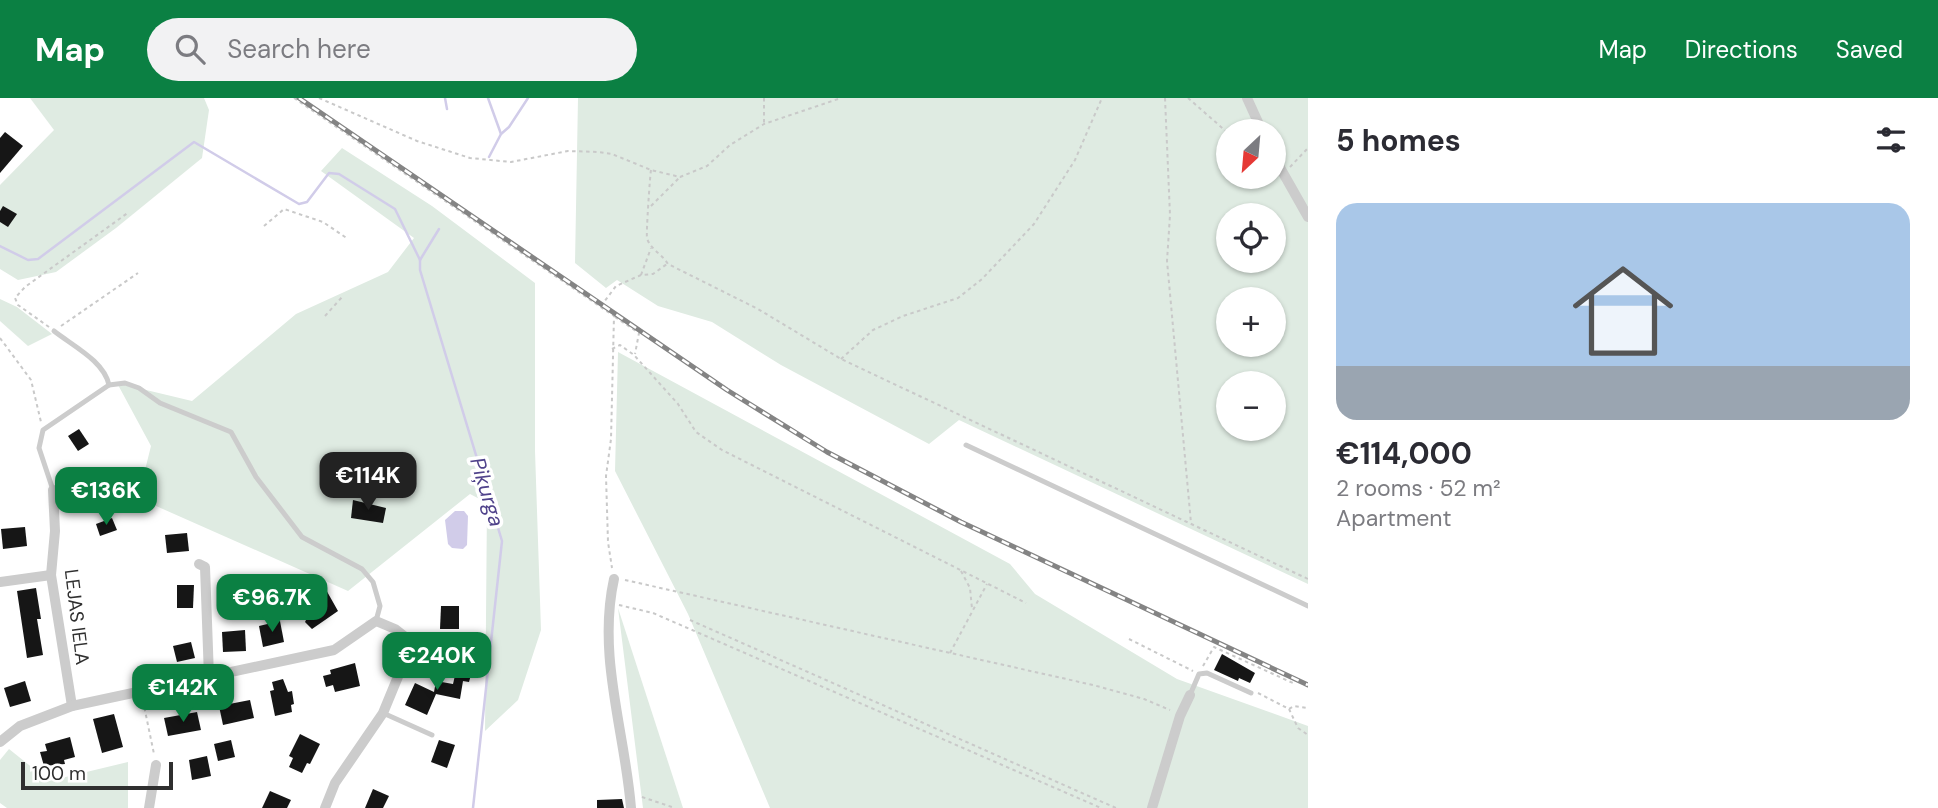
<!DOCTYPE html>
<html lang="en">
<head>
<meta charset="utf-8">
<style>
  body { margin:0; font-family:"DM Sans",sans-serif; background:#f2f2f3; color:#2b2b33; height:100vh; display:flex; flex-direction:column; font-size:26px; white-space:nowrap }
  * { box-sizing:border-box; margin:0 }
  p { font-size:23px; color:#7c7c81 }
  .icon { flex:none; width:38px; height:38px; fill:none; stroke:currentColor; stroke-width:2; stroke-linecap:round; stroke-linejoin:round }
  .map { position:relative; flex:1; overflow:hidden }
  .side { display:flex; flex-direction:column; background:#fff; width:630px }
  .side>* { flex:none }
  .needle { width:46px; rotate:206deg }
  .buttons { position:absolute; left:1216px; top:21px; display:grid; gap:14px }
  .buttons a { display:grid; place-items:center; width:70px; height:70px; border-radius:50%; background:#fff; box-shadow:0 2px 5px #0004; font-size:35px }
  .scale { position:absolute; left:21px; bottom:18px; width:152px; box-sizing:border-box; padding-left:7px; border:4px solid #2f2f2f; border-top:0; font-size:19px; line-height:24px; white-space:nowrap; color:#2f2f2f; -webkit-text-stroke:5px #fff; paint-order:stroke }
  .price { position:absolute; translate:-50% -60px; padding:0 16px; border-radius:14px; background:#0b8043; color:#fff; font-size:23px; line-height:46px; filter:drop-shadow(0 2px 4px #0008) }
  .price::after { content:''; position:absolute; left:50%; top:42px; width:21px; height:16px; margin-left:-10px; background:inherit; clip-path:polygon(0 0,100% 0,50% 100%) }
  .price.selected { background:#222; color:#fff }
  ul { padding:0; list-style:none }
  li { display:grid; align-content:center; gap:14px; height:371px; padding:0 28px }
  li span { display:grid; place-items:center; height:217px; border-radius:21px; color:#555 }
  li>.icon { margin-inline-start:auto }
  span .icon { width:126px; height:126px; fill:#fffc; stroke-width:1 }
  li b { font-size:30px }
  h2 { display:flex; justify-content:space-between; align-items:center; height:84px; padding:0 28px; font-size:30px }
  header { display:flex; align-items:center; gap:42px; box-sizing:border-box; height:98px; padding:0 35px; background:#0b8043; color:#fff }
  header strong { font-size:33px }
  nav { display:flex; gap:38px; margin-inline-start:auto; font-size:24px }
  .search { width:490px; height:63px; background:#f2f2f3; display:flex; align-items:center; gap:18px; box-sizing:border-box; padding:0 24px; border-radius:38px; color:#7c7c81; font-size:26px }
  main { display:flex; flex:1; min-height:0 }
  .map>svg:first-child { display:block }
  .green { fill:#dfebe2; fill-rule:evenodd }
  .water { fill:#d1cce9 }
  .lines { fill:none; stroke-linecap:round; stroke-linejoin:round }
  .stream { stroke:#d1cce9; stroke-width:2.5 }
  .building { fill:#161616 }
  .path { stroke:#c9c9c9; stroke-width:2; stroke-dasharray:3.5 3.5; stroke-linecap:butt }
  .service { stroke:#ccc; stroke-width:5 }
  .minor { stroke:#ccc; stroke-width:10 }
  .rail-casing { stroke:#848484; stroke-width:5 }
  .rail { stroke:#fff; stroke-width:2.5; stroke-dasharray:8; stroke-linecap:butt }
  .labels { text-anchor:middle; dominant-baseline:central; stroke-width:7; stroke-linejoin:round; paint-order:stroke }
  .street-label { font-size:19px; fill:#2f2f2f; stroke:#fff }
  .water-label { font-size:21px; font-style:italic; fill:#50438b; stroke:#fff }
</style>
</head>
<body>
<header>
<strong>Map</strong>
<div class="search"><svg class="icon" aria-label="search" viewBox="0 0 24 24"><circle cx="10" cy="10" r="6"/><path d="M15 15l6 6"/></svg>Search here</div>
<nav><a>Map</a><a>Directions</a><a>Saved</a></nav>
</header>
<main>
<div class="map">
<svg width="1308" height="710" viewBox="0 0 1308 710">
  <rect width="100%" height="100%" fill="#fff"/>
  <g class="green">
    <path d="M30,0H204L209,12L202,60L116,130L56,174L18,182L0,171V87L54,32Z"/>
    <path d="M578,0H1308V486L959,322L929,346L781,267L712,224L658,208L617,182L606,190L575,165ZM1228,33H1274V79H1228ZM1228,117H1274V163H1228ZM1228,201H1274V247H1228ZM1228,285H1274V331H1228Z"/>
    <path d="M342,50L432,108L535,185V353L541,532L518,602L485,633L487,405L470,396L348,493L138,400L151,348L117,285L192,303L296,216L388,174L414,140L321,73Z"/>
    <path d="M0,201L17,209L52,236L28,248L0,223Z"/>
    <path d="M618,254L1010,466L1035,496L1177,581L1308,628V710H770L688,516L615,373Z"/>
    <path d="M618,510L683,710H643Z"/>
    <path d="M9,651L49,683L128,664V710H7L0,705V662Z"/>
  </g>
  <path class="water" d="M455,413H464L468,418L467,447L463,451L452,450L448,446L445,422Z"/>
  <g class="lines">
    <g class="stream">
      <path d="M445,0L447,11"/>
      <path d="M488,0L501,36L489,59"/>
      <path d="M501,36L509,29L528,0"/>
      <path d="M439,131L420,162V172L502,443L473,710"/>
      <path d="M0,148L28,162L38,161L194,44L299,106L307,104L329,75L339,76L395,111L420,162"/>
    </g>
  </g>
  <g class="building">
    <path d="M5,34L23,48L0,75V40Z"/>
    <path d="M3,108L17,116L8,129L0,124V113Z"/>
    <path d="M79,331L89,346L78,353L68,338Z"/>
    <path d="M353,402L386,410L383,425L351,420Z"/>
    <path d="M112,420L117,432L100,438L96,426Z"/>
    <path d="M25,429L27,448L3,451L1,431Z"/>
    <path d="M187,435L189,453L167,455L165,437Z"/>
    <path d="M177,487H194L193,510H177Z"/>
    <path d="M36,490L41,521H37L43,557L27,560L17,493Z"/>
    <path d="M325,490L338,513L312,531L305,524L307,520L298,505Z"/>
    <path d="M441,508H459V531H440Z"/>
    <path d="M280,523L284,544L263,549L259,528Z"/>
    <path d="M245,532L246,553L223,554L222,534Z"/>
    <path d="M191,544L195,560L177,564L173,548Z"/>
    <path d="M429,546L444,552L435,575L420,568Z"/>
    <path d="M1222,556L1255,575L1250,585L1239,580L1238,583L1214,572Z"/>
    <path d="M355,565L360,588L335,594L333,587L326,589L323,578L331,576L330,572Z"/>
    <path d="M457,569L472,573L469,584L463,583L460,601L436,596L427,617L405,607L415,585L434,594L436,583L453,586Z"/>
    <path d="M283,581L288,594L292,593L294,606L291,607L292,614L275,618L270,593L274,592L272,584Z"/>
    <path d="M25,583L31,603L10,609L4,590Z"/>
    <path d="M250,602L254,620L223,627L219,608Z"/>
    <path d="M197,614L201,632L168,638L164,620Z"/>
    <path d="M114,616L123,649L102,655L93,621Z"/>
    <path d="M300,636L320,646L310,666L307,665L302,675L289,669L293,660L289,658Z"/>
    <path d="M70,639L75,659L64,662L65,666L44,668L40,654L47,653L45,646Z"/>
    <path d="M231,642L235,659L218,663L214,646Z"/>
    <path d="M439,642L455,647L447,670L431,664Z"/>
    <path d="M207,658L211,678L192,682L189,662Z"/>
    <path d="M373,691L389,698L383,710H365Z"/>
    <path d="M270,693L291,702L287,710H262Z"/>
    <path d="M622,701L624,710H597V702Z"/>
  </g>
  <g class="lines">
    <g class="path">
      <path d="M294,0L614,218L611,341L606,378L608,444L612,470"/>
      <path d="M319,0L417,43L470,60L511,64L568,53L598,54L612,56L651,72L680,79L707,68L730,47L764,26L841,0"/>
      <path d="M764,0V25"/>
      <path d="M1165,0L1170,117L1167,163L1191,425"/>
      <path d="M1188,0L1228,35"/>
      <path d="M1290,69L1308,50"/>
      <path d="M651,72C650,77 646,136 647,140C650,151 662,156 668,166L758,211L841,261L1308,481"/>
      <path d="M651,108L679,80"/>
      <path d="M264,128L284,111L323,124L348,141"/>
      <path d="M641,177L651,150"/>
      <path d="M601,208L616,188L641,177L653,176L667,166"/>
      <path d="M325,218L343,198"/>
      <path d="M615,219L639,235L635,256"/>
      <path d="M61,228L138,175"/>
      <path d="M49,229L18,207L15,200L25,189L129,114"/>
      <path d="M0,240L31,282L41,324"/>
      <path d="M612,251L620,247L634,257L678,306L696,334L722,352L1026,505"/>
      <path d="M841,261L873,232L903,218L958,200L982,181L1034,126L1075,62L1102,0"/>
      <path d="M961,473L970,490L972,511"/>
      <path d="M625,482L1093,587L1144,601L1170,612"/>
      <path d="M619,507L653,515L1101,710"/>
      <path d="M690,522L1116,710"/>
      <path d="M1129,541L1193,573"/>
      <path d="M950,555L987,486"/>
      <path d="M1203,568L1214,549L1295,586"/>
      <path d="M1258,595L1289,611L1294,608L1308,610"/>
      <path d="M143,603L154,656"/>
      <path d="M1289,611L1298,630L1308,637"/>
      <path d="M642,699L675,710"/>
    </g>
    <g class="service">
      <path d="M54,233C73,248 104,263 109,287"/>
      <path d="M966,347L1308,508"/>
      <path d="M53,392L39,350L43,332L109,287L125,285L139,290L160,305L231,334L256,379L302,439L362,471L373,484L380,508L376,523"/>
      <path d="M1190,597L1199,576L1207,575L1251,595"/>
      <path d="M383,615L432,637"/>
    </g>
    <g class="minor">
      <path d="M1247,0L1262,33"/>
      <path d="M1274,59L1308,119"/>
      <path d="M53,392L55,433L51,477L72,608"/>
      <path d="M199,466L205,469L209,579"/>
      <path d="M614,481C597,558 625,634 631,710"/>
      <path d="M0,484L51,477"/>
      <path d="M0,644L20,628L72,608L334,552L376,523L395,531L409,542V552L383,615L335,685L325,710"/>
      <path d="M149,710L156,667"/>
      <path d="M1152,710L1180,618L1190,597"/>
    </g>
    <g class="rail-casing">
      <path id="rail" d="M299,0L727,292L827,354L961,424L1308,587"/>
    </g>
    <use href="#rail" class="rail"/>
  </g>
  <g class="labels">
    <g class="street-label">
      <text transform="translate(77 519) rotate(83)">LEJAS IELA</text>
    </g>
    <g class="water-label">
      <text transform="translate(487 394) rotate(73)">Piķurga</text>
    </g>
  </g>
</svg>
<div class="buttons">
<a><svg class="needle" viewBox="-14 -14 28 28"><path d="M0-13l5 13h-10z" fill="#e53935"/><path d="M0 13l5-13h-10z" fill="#7c7c81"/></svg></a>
<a><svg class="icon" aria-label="locate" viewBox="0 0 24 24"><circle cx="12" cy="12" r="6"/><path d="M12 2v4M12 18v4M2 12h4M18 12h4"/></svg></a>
<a>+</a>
<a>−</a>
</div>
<div class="scale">100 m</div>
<b class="price selected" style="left:368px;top:414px">€114K</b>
<b class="price" style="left:106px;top:429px">€136K</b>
<b class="price" style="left:272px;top:536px">€96.7K</b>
<b class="price" style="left:437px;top:594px">€240K</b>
<b class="price" style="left:183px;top:626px">€142K</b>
</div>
<section class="side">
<h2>5 homes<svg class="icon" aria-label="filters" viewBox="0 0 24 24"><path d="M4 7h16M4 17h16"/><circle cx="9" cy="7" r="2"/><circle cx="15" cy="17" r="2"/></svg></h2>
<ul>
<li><span style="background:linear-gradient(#a9c7e8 75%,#9aa5b1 0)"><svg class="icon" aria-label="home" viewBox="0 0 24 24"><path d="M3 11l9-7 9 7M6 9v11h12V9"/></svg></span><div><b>€114,000</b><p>2 rooms · 52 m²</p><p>Apartment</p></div></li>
</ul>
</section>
</main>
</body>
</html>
